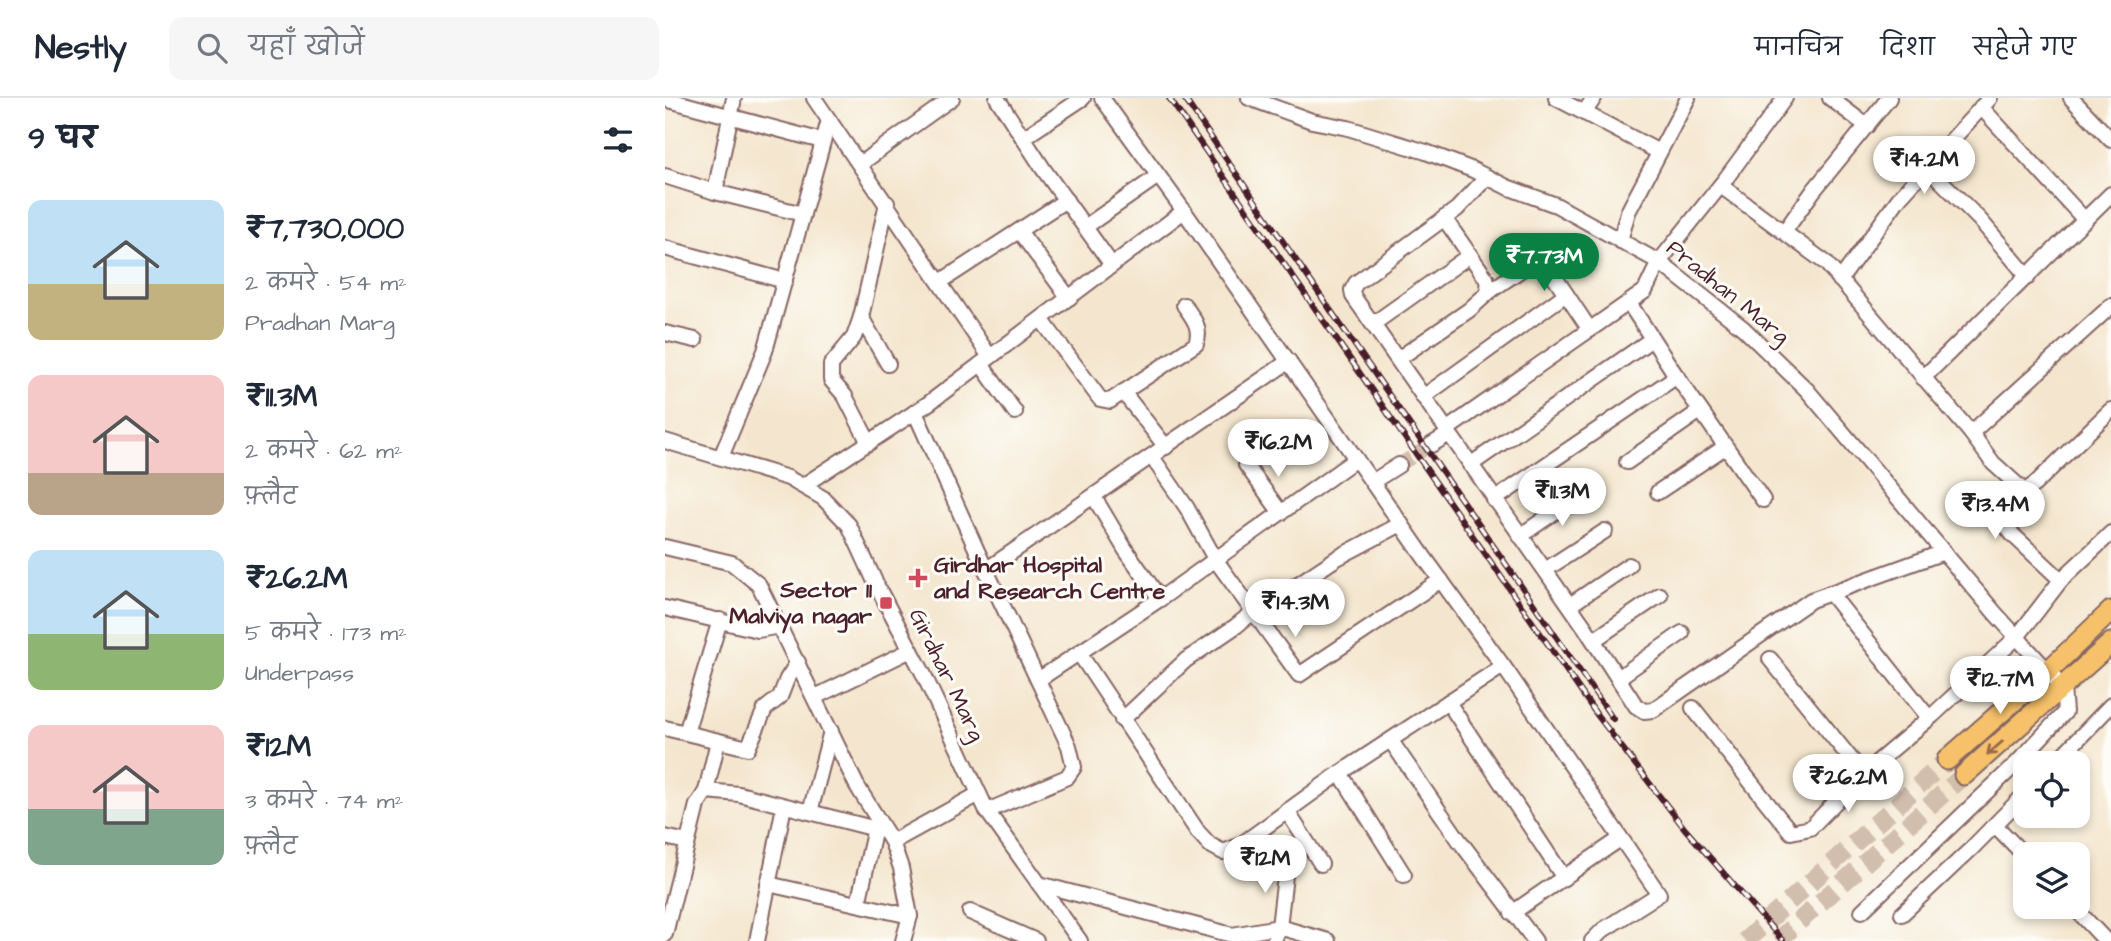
<!DOCTYPE html>
<html lang="hi">
<head>
<meta charset="utf-8">
<style>
  body { margin:0; font-family:"Architects Daughter","Playpen Sans Deva",sans-serif; background:#f6f6f7; color:#1f2937; height:100vh; display:flex; flex-direction:column; font-size:26px; white-space:nowrap }
  * { box-sizing:border-box; margin:0 }
  p { font-size:23px; color:#747a83 }
  .icon { flex:none; width:38px; height:38px; fill:none; stroke:currentColor; stroke-width:2; stroke-linecap:round; stroke-linejoin:round }
  .map { position:relative; flex:1; overflow:hidden }
  .sheet { display:flex; flex-direction:column; background:#fff; width:665px }
  .sheet>* { flex:none }
  .tools { position:absolute; left:1348px; top:653px; display:grid; gap:14px }
  .tools a { display:grid; place-items:center; width:77px; height:77px; border-radius:14px; background:#fff; box-shadow:0 4px 10px #0003; font-size:35px }
  .price { position:absolute; translate:-50% -60px; padding:0 16px; border-radius:24px; background:#fff; color:#222; font-size:23px; line-height:46px; filter:drop-shadow(0 2px 4px #0008) }
  .price::after { content:''; position:absolute; left:50%; top:42px; width:21px; height:16px; margin-left:-10px; background:inherit; clip-path:polygon(0 0,100% 0,50% 100%) }
  .price.on { background:#0b8043; color:#fff }
  ul { padding:0; list-style:none }
  li { display:flex; align-items:center; gap:21px; height:175px; padding:0 28px }
  li span { display:grid; place-items:center; flex:none; width:196px; height:140px; border-radius:14px; color:#555 }
  li>.icon { margin-inline-start:auto }
  span .icon { width:84px; height:84px; fill:#fffc; stroke-width:1 }
  li b { font-size:30px }
  h2 { display:flex; justify-content:space-between; align-items:center; height:84px; padding:0 28px; font-size:30px }
  header { display:flex; align-items:center; gap:42px; box-sizing:border-box; height:98px; padding:0 35px; background:#fff; border-bottom:2px solid #e0e1e3 }
  header strong { font-size:33px }
  nav { display:flex; gap:38px; margin-inline-start:auto; font-size:24px }
  .search { width:490px; height:63px; background:#f6f6f7; display:flex; align-items:center; gap:18px; box-sizing:border-box; padding:0 24px; border-radius:14px; color:#747a83; font-size:26px }
  main { display:flex; flex:1; min-height:0 }
  .map>svg:first-child { display:block }
  .lines { fill:none; stroke-linecap:round; stroke-linejoin:round }
  .minor-tunnel { stroke:#d2bead; stroke-width:14; stroke-dasharray:14 7; stroke-linecap:butt }
  .major-tunnel { stroke:#d2bead; stroke-width:19; stroke-dasharray:19 10; stroke-linecap:butt }
  .minor-casing { stroke:#866564; stroke-width:18 }
  .major-casing { stroke:#866564; stroke-width:23 }
  .minor { stroke:#fff; stroke-width:14 }
  .major { stroke:#f6c16b; stroke-width:19 }
  .rail-casing { stroke:#4a1f2b; stroke-width:6 }
  .rail { stroke:#fdfcf7; stroke-width:3.5; stroke-dasharray:10; stroke-linecap:butt }
  .oneway { stroke:#976848 }
  .poi-dot { fill:#d1495b; stroke:#fdfcf7; stroke-width:2.5 }
  .labels { text-anchor:middle; dominant-baseline:central; stroke-width:6; stroke-linejoin:round; paint-order:stroke }
  .street-label { font-size:23px; fill:#4a1f2b; stroke:#fdfcf7 }
  .poi-label { font-size:23px; font-weight:bold; fill:#4a1f2b; stroke:#fdfcf7; text-anchor:start }
</style>
</head>
<body>
<header>
<strong>Nestly</strong>
<div class="search"><svg class="icon" aria-label="search" viewBox="0 0 24 24"><circle cx="10" cy="10" r="6"/><path d="M15 15l6 6"/></svg>यहाँ खोजें</div>
<nav><a>मानचित्र</a><a>दिशा</a><a>सहेजे गए</a></nav>
</header>
<main>
<section class="sheet">
<h2>9 घर<svg class="icon" aria-label="filters" viewBox="0 0 24 24"><path d="M4 7h16M4 17h16"/><circle cx="9" cy="7" r="2"/><circle cx="15" cy="17" r="2"/></svg></h2>
<ul>
<li><span style="background:linear-gradient(#bfe0f5 60%,#c2b280 0)"><svg class="icon" aria-label="home" viewBox="0 0 24 24"><path d="M3 11l9-7 9 7M6 9v11h12V9"/></svg></span><div><b>₹7,730,000</b><p>2 कमरे · 54 m²</p><p>Pradhan Marg</p></div></li>
<li><span style="background:linear-gradient(#f6c9c9 70%,#b9a48a 0)"><svg class="icon" aria-label="home" viewBox="0 0 24 24"><path d="M3 11l9-7 9 7M6 9v11h12V9"/></svg></span><div><b>₹11.3M</b><p>2 कमरे · 62 m²</p><p>फ़्लैट</p></div></li>
<li><span style="background:linear-gradient(#bfe0f5 60%,#8fb573 0)"><svg class="icon" aria-label="home" viewBox="0 0 24 24"><path d="M3 11l9-7 9 7M6 9v11h12V9"/></svg></span><div><b>₹26.2M</b><p>5 कमरे · 173 m²</p><p>Underpass</p></div></li>
<li><span style="background:linear-gradient(#f6c9c9 60%,#7fa58c 0)"><svg class="icon" aria-label="home" viewBox="0 0 24 24"><path d="M3 11l9-7 9 7M6 9v11h12V9"/></svg></span><div><b>₹12M</b><p>3 कमरे · 74 m²</p><p>फ़्लैट</p></div></li>
</ul>
</section>
<div class="map">
<svg width="1446" height="843" viewBox="0 0 1446 843">
  <rect width="100%" height="100%" fill="#fdfcf7"/>
  <filter id="ink" filterUnits="userSpaceOnUse"><feTurbulence type="fractalNoise" baseFrequency=".0143" numOctaves="2"/><feDisplacementMap in="SourceGraphic" scale="14" xChannelSelector="R" yChannelSelector="G"/><feConvolveMatrix kernelMatrix="1 2 1 2 8 2 1 2 1" color-interpolation-filters="sRGB"/></filter>
  <filter id="wash" filterUnits="userSpaceOnUse"><feTurbulence type="fractalNoise" baseFrequency=".00686" numOctaves="4" result="noise"/><feDisplacementMap in="SourceGraphic" scale="28" xChannelSelector="R" yChannelSelector="G"/><feGaussianBlur stdDeviation="1.57" result="paint"/><feColorMatrix in="noise" values="0 0 0 0 0 0 0 0 0 0 0 0 0 0 0 0 0 1.4 0 .05"/><feComposite in="paint" operator="in"/></filter>
  <g filter="url(#wash)">
    <rect width="100%" height="100%" fill="#f4e6ce"/>
  </g>
  <g filter="url(#ink)">
    <g class="lines">
      <path class="minor-tunnel" d="M734,367L766,347"/>
      <g class="major-tunnel">
        <path d="M1080,843L1282,662"/>
        <path d="M1112,843L1299,677"/>
      </g>
      <g class="minor-casing">
        <g id="minor">
          <path d="M149,0L325,259"/>
          <path d="M332,0L379,72L447,167"/>
          <path d="M437,0L519,113L759,459L841,572L994,796L938,832L927,843"/>
          <path d="M584,0L647,23L683,30L761,54L808,72L842,89L891,107L994,164L1078,230L1142,292L1330,515L1398,590L1400,614L1352,665L1197,813"/>
          <path d="M891,0L994,54"/>
          <path d="M1165,0L1202,28"/>
          <path d="M1406,0L1446,42"/>
          <path d="M0,1L157,43"/>
          <path d="M1316,9L1420,122"/>
          <path d="M919,15L929,0"/>
          <path d="M358,40L418,0"/>
          <path d="M195,66L287,0"/>
          <path d="M1262,69L1315,122L1363,179"/>
          <path d="M0,78L50,94L138,116"/>
          <path d="M822,79L792,111L691,185L687,192L688,198L919,528L971,608L979,613L988,612L1146,502L1279,454"/>
          <path d="M1056,88L1161,165L1306,335L1328,365L1359,393"/>
          <path d="M50,94L69,0"/>
          <path d="M420,129L493,78"/>
          <path d="M354,133L404,200"/>
          <path d="M1119,134L1149,92L1224,0"/>
          <path d="M955,143L963,114L1023,0"/>
          <path d="M0,150L120,183"/>
          <path d="M1175,182L1235,99L1325,0"/>
          <path d="M275,184L401,102"/>
          <path d="M825,193L860,169L875,166L891,181L925,232"/>
          <path d="M964,205L1010,276L1098,402"/>
          <path d="M196,219L223,266"/>
          <path d="M376,221L435,301L445,303L531,246C537,230 528,220 519,207"/>
          <path d="M708,226L805,157"/>
          <path d="M0,235L30,242"/>
          <path d="M733,261L804,212L825,193L821,180L779,120"/>
          <path d="M316,266L350,314"/>
          <path d="M1258,280L1446,96"/>
          <path d="M458,294L501,349"/>
          <path d="M758,299L901,196"/>
          <path d="M250,314L313,455L404,648L409,669L402,679L322,713"/>
          <path d="M781,332L980,193L994,164L1059,83L1120,0"/>
          <path d="M1306,335L1446,208"/>
          <path d="M0,343L123,380L158,400L184,427L212,488L258,575L322,713L415,843"/>
          <path d="M204,345L180,298L166,282V267L189,239L196,219L222,105"/>
          <path d="M766,347L784,336"/>
          <path d="M56,359L100,253L164,22"/>
          <path d="M487,359L522,410L550,461L634,577L776,482"/>
          <path d="M962,364L1035,313"/>
          <path d="M581,367L616,415"/>
          <path d="M805,367L987,241"/>
          <path d="M707,384L734,367"/>
          <path d="M139,387L264,305L519,113"/>
          <path d="M993,394L1060,349"/>
          <path d="M429,399L460,451L495,501"/>
          <path d="M829,402L1012,278"/>
          <path d="M855,438L920,393"/>
          <path d="M0,449L67,465L94,487L192,688L227,744"/>
          <path d="M321,472L624,263"/>
          <path d="M880,472L940,433"/>
          <path d="M1396,482L1347,436L1339,425V413L1344,405L1370,386L1446,312"/>
          <path d="M1165,495L1264,620"/>
          <path d="M905,507L964,467"/>
          <path d="M0,510L93,532L115,528"/>
          <path d="M929,542L995,497"/>
          <path d="M414,555L533,734L545,747L558,754L574,748L675,675L838,568"/>
          <path d="M1105,561L1198,676"/>
          <path d="M953,580L1017,535"/>
          <path d="M373,582L495,501L691,361"/>
          <path d="M150,599L246,552"/>
          <path d="M783,604L899,780"/>
          <path d="M1028,610C1061,651 1092,694 1126,734L1145,730L1198,676L1267,618L1352,539L1396,482L1446,435"/>
          <path d="M457,622L521,562L571,528L599,505L609,502L672,460L736,426"/>
          <path d="M0,630L83,650L100,611L115,599L122,581L133,564"/>
          <path d="M21,635L55,522"/>
          <path d="M726,643L794,742L870,843"/>
          <path d="M1390,665L1446,607"/>
          <path d="M675,675L739,777"/>
          <path d="M41,693L53,643"/>
          <path d="M622,713L656,766"/>
          <path d="M145,714L166,633"/>
          <path d="M1330,727L1360,758"/>
          <path d="M0,739L22,744"/>
          <path d="M574,748L621,769L614,829L609,843"/>
          <path d="M103,786L245,818"/>
          <path d="M374,786L567,837L614,829L663,843"/>
          <path d="M193,806L210,730"/>
          <path d="M1408,808L1441,843"/>
          <path d="M305,814L371,843"/>
          <path d="M847,815L955,741"/>
          <path d="M1237,816L1306,751L1360,696"/>
          <path d="M0,836L32,707L41,693L74,696L219,733"/>
          <path d="M92,843L119,708"/>
          <path d="M238,843L245,818L236,770L227,744L314,696"/>
        </g>
      </g>
      <g class="major-casing">
        <g id="major">
          <path d="M1282,662L1383,573L1446,513"/>
          <path d="M1299,677L1446,545"/>
        </g>
      </g>
      <use href="#minor" class="minor"/>
      <use href="#major" class="major"/>
      <g class="rail-casing">
        <g id="rail">
          <path d="M504,0L932,617L1020,731L1118,843"/>
          <path d="M519,0L948,621"/>
        </g>
      </g>
      <use href="#rail" class="rail"/>
    </g>
    <defs><path id="oneway-shaft" d="M-6 0H5M1.5-3L5.5 0L1.5 3" fill="none" stroke-width="1.6" stroke-linecap="round" stroke-linejoin="round" transform="scale(1.75)"/></defs>
    <use class="oneway" href="#oneway-shaft" transform="translate(1330 650) rotate(139)"/>
  </g>
  <g class="poi-dot">
    <path d="M249.5 469.5h7v7h7v7h-7v7h-7v-7h-7v-7h7z"/>
    <rect x="214" y="498" width="14" height="14" rx="3.5"/>
  </g>
  <g class="labels">
    <g class="street-label">
      <text transform="translate(1063 194) rotate(39)">Pradhan Marg</text>
      <text transform="translate(282 577) rotate(64)">Girdhar Marg</text>
    </g>
    <g class="poi-label">
      <text x="269" y="467">Girdhar Hospital<tspan x="269" dy="26">and Research Centre</tspan></text>
      <text x="207" y="492" text-anchor="end">Sector 11<tspan x="207" dy="26">Malviya nagar</tspan></text>
    </g>
  </g>
</svg>
<div class="tools">
<a><svg class="icon" aria-label="locate" viewBox="0 0 24 24"><circle cx="12" cy="12" r="6"/><path d="M12 2v4M12 18v4M2 12h4M18 12h4"/></svg></a>
<a><svg class="icon" aria-label="layers" viewBox="0 0 24 24"><path d="M12 4l9 5-9 5-9-5zM3 14l9 5 9-5"/></svg></a>
</div>
<b class="price" style="left:1259px;top:98px">₹14.2M</b>
<b class="price on" style="left:879px;top:195px">₹7.73M</b>
<b class="price" style="left:613px;top:381px">₹16.2M</b>
<b class="price" style="left:897px;top:430px">₹11.3M</b>
<b class="price" style="left:1330px;top:443px">₹13.4M</b>
<b class="price" style="left:630px;top:541px">₹14.3M</b>
<b class="price" style="left:1335px;top:618px">₹12.7M</b>
<b class="price" style="left:1183px;top:716px">₹26.2M</b>
<b class="price" style="left:600px;top:797px">₹12M</b>
</div>
</main>
</body>
</html>
